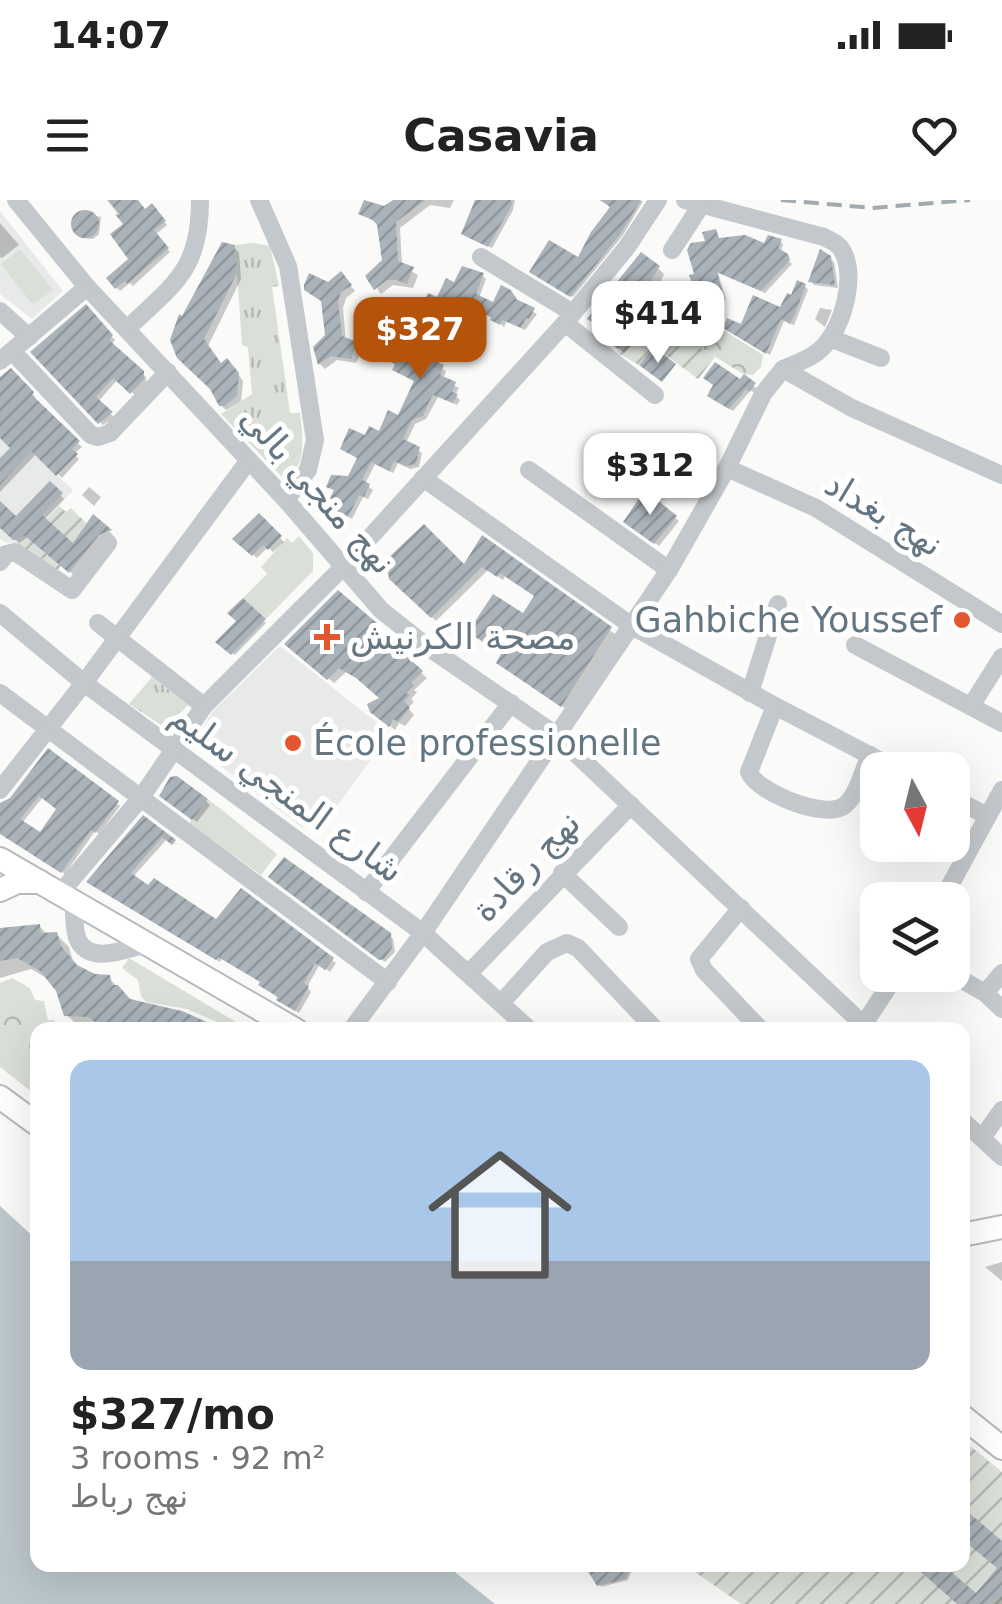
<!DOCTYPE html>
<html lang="en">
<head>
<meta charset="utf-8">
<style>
  body { margin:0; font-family:"DejaVu Sans","Noto Naskh Arabic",sans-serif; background:#f2f2f2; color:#222; height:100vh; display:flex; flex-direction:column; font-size:38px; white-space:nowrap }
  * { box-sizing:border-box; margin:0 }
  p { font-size:32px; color:#767676 }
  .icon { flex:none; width:55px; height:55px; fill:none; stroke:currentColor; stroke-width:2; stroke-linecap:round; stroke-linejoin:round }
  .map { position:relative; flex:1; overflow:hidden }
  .drawer { position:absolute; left:30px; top:822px; width:940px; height:550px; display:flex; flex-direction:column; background:#fff; border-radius:20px; box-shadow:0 10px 40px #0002 }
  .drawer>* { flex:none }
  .needle { width:65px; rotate:173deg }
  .tools { position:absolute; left:860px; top:552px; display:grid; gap:20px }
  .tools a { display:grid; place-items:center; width:110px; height:110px; border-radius:20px; background:#fff; box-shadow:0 10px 40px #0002; font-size:50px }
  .price { position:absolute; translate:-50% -85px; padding:0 22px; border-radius:20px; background:#fff; color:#222; font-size:32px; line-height:65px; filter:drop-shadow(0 2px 5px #0008) }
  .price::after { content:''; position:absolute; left:50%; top:60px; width:30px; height:22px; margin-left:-15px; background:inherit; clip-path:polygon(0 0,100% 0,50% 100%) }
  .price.on { background:#b45309; color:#fff }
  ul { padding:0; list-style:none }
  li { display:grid; align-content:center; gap:20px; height:530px; padding:0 40px }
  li+li { border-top:2px solid #e0e0e0 }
  li span { display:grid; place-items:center; height:310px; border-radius:20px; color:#555 }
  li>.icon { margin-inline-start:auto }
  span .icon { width:180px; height:180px; fill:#fffc; stroke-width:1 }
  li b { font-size:42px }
  .status { display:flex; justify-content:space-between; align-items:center; height:70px; padding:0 50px; background:#fff; direction:ltr }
  .status svg { height:28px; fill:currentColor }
  header { display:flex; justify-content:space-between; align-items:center; height:130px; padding:0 40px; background:#fff; font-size:45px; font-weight:700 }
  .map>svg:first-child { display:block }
  .built { fill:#e8e9e9 }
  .grass { fill:#dadfd7 }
  .forest { fill:url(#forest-crowns) }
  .park { fill:url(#park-tufts) }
  .garden { fill:url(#garden-furrows) }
  .water { fill:#bbc7cb }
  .shadow { fill:#0003; fill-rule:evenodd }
  .building { fill:url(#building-hatch); fill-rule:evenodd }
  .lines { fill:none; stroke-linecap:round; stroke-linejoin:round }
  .major-casing { stroke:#b5babe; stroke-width:26 }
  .minor { stroke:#c3c8cc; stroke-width:18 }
  .major { stroke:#fff; stroke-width:22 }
  .rail { stroke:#a2aab0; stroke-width:4; stroke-dasharray:15 8; stroke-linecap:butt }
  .poi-dot { fill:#e4572e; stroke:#fff; stroke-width:4 }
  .labels { text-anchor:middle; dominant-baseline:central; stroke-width:10; stroke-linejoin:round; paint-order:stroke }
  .street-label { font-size:35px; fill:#657683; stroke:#fff }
  .poi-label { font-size:35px; fill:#657683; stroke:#fff; text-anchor:start }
</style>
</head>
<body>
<div class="status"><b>14:07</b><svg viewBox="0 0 49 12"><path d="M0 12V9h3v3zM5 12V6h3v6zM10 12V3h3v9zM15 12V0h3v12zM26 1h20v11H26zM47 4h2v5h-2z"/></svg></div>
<header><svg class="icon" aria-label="menu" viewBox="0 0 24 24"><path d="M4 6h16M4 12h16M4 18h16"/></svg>Casavia<svg class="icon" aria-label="heart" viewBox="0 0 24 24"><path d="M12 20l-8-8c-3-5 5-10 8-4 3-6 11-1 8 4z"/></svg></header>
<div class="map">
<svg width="1002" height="1404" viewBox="0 0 1002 1404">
  <defs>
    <pattern id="forest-crowns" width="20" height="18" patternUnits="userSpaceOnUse" patternTransform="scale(2.5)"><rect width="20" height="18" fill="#dadfd7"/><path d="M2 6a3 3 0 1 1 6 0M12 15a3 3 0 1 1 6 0" fill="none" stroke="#b4b9b4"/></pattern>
    <pattern id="park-tufts" width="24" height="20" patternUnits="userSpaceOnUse" patternTransform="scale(2.5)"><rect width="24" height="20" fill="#dadfd7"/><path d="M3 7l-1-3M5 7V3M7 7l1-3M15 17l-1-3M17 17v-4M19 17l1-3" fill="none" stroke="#b4b9b4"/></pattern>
    <pattern id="garden-furrows" width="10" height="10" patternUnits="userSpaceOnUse" patternTransform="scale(2.5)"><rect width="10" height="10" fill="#dadfd7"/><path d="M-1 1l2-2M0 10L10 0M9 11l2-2" fill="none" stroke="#b4b9b4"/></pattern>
    <pattern id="building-hatch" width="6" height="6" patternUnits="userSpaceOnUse" patternTransform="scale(2.5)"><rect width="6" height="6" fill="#aab3b9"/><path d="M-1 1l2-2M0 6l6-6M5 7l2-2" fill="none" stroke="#8e969c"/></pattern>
  </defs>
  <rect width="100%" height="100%" fill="#fafaf8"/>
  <g class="built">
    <path d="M0,11L63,91L32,119L0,94Z"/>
    <path d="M0,200L25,245L73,290L30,337L25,333L16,343H6L0,339Z"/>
    <path d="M280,446L390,533L335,609L323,603L303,628L205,554L201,531L212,512Z"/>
  </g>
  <g class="grass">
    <path d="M20,49L53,90L33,105L1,64Z"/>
    <path d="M299,336L313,353V371L266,419L243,398L267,374L261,367L287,338L292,343Z"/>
    <path d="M208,599L277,654L261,675L189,623Z"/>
    <path d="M129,758L246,828L236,830L187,809L146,802L141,796L138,780L122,768Z"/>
    <path d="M12,778L30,788L35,800L44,801L48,820H54L58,830H38L37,896L0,867V783Z"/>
  </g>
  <g class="forest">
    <path d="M673,85C677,88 680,93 685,97C698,109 716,105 720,128L763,155L761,167L753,175L743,174L661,123L667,87Z"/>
    <path d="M14,792L38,811L49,830H38L37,883L25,863L0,853V795Z"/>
  </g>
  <g class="park">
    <path d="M252,43L270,46L279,86L272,87L290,213H300C303,238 307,264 286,281L221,214L252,194L248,147L242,145L235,45Z"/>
    <path d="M152,477L188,505L168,526L161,525L129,504Z"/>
  </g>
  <g class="garden">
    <path d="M648,115L715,157L698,179L662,152L659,155L651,149L639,165L616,152Z"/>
    <path d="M59,306L66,312L71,308L86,323L56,374L16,343L26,333L31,336Z"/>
    <path d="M963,1240L1002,1272V1404H741L685,1365H962Z"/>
  </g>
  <path class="water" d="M0,1006L37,1040L38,1365H446L495,1404H0Z"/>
  <g class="shadow">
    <path d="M107,0H135L145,12L152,7L167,25L155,35L170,52L133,86L130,83L120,91L109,79L132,60L126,24Z"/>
    <path d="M398,0H454L450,8L430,5L400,28L402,66L418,75L413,88L393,85L381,94L368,76L384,61L379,24L361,14L384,9Z"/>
    <path d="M478,0H515L513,10L492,48L467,37Z"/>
    <path d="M614,0L643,1L623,35L573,97L534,73L579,60Z"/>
    <path d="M81,13L101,17L99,34L93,39L81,38L73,28L75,18Z"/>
    <path d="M0,23L19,45L2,58L0,57Z"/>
    <path d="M718,36L720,40L765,46L780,41L783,44L780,53L792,64L765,93L718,73L726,100L710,105L706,99L698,101L695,98L697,75L708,43Z"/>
    <path d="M234,47L239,53L241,79L208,146L222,165L232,166L243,181L241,201L226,210L221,205L183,119Z"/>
    <path d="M829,58L834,62L838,88L814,85L811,81Z"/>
    <path d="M658,68L664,74L655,96L644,110L647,113L627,139L632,144L624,153L609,140L606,130Z"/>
    <path d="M482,75L486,79L479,98L495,105L513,94L517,98L515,102L537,114L525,130L507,121L504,127L494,118L471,109L460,132L450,128L444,140L439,138L428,160L446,171L443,179L459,188L455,195L460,200L457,205L438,197L426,219L415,224L406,243L422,253L419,267L410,269L398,263L393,273L375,264L365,284L373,290L368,299L363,297L352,319L334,307L336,292L329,286L350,279L366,238L380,235L400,218L416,182L395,170L418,141L438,100L456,85Z"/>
    <path d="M346,80L355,91L346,98L343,108L346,141L362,150L356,163L337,160L325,169L320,164L316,148L328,136V84Z"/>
    <path d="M805,86L808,90L794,125L784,121L770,155L730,131L781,110Z"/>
    <path d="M86,108L115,140L111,145L146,177V183L135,195L118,179L98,202L114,217L103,225L34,152Z"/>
    <path d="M820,108L832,110L825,127L815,119Z"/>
    <path d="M11,171L36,198L34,200L82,247L74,254L79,259L62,278L37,253L0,292V261L13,248L0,235V180Z"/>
    <path d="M741,182L757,188L754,193L751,190L733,211L714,199Z"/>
    <path d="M50,284L64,299L44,320L73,346L94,318L113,335L103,338L74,375L29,336L19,343L0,325V305L16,320Z"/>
    <path d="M89,287L101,297L94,306L82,295Z"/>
    <path d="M645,294L679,321L659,346L630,325Z"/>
    <path d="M259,317L284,342L273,352L268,347L257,358L236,339Z"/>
    <path d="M483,339L615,434L566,509L503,467L504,455L537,397L505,376L503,380L488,370L436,421L391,378L464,368Z"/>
    <path d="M338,393L381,431L376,437L400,453L427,478L414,490L417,492L411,499L414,502L408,508L414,515L405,526L399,523L395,530L379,517L383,499L365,483L346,472L334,483L293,449Z"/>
    <path d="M243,401L266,423L235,455L218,442L240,422Z"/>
    <path d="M49,552L120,606L99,634L95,631L65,674L0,633V608L11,600ZM43,597L59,609L40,635L22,623Z"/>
    <path d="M166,598L206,601L210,605L197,622Z"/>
    <path d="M143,618L178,645L167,639L133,677L216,723L241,691L336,763L330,772L320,764L307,787L311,792L299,813L283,803L262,783L222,758L220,762L93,685Z"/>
    <path d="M274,680L389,735L393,739L395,752L385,762Z"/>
    <path d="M40,727L48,735L56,734L69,747L73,761L82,771L108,777L132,802L220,830L79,827L66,814L58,790L50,780L31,769L0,778V732Z"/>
    <path d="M1002,1062V1081L985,1067Z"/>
    <path d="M1002,1341V1404H960L928,1365H939L976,1396L1000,1369Z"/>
    <path d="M583,1365H634L628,1380L601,1387L596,1375Z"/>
  </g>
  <g class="building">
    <path d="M108,0H138L145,9L152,3L166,21L154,30L169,48L127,84L125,81L115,89L106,78L128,59L110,34L123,24L115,14L120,15Z"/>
    <path d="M364,0L384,6L393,0H425L396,22L398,61L414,67L407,84L397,80H387L374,90L365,76L382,60L377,25L373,20L358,14Z"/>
    <path d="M475,0H511L512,5L488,47L461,34Z"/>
    <path d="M600,0H641L621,33L570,97L529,72L549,40L578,57L591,32L610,7Z"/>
    <circle cx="85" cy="24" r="14"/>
    <path d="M716,29L719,38L745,35L764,43L768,35L782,39L778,48L788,54L790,60L761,91L717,72L724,97L705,103L703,96L693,99L688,84L692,83L689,75L694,74L687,50L691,43L705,41L702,32Z"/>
    <path d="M222,42L235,45L237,73L204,139L221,163L227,158L239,173L237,196L224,206H219L210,189L177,158L170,140L179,114L182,116Z"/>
    <path d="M820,49L831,56L835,85L808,82Z"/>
    <path d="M641,52L660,66L651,80L654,82L651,90L640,103L644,106L623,133L628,137L618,149L601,135L604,130L587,119Z"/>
    <path d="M462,66L484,73L476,94L493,102L501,85L511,90L516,99L535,108L529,119L526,118L521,128L502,120L500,125L490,120L491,117L467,107L456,130L446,126L440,138L435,136L425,156L444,165L440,175L456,182L452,192L458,194L453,203L433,195L431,198L423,216L412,220L403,239L420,247L416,264L405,266L394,261L389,271L371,262L362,280L370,284L364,297L359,295L348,317L337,312L338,309L327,304L334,290L326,287L331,275L348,276L357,258L340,249L349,228L365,235L369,226L379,231L388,210L398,215L414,181L392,170L395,164L391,162L408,133L417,138L428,116L422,107L428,93L437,97L446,78L454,82Z"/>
    <path d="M341,71L352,85L341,92L338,101L342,136L357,142L351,159L331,156L318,165L313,147L325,135L321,101L304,90V85L309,73L328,82Z"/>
    <path d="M797,80L806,84L795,114L790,124L781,119L766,154L723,128L727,118L741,124L753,95L780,107L787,93L791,95Z"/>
    <path d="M86,104L113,135L109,140L144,171V179L130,194L113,178L96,197L113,212L98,224L30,152Z"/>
    <path d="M650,151L660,158L663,154L676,164L662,182L639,165Z"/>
    <path d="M715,162L740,179L744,174L756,183L750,192L746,189L729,209L707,196L713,185L703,178Z"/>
    <path d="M11,168L34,192L32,195L80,241L72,249L78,254L56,276L31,251L0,285V258L10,248L0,238V177Z"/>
    <path d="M50,281L63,293L42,315L73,343L93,314L112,330L99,335L69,373L24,335L18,340H13L0,328V301L16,316Z"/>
    <path d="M645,290L677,316L654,344L623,322Z"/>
    <path d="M259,313L282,336L268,350L263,345L252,356L232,339Z"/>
    <path d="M424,324L464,364L482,335L612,427L561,507L496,463L501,454L468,432L493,394L523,413L534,396L500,373L497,377L482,367L431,418L389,379L386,360Z"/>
    <path d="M338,390L378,424L371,431L401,451L423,471L411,483L414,485L406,493L410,495L404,501L410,508L398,522L393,519L389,527L370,512L367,504L379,498L356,478L339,468L327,480L284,444Z"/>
    <path d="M243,398L266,419L231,455L215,442L236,421L227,413Z"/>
    <path d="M48,548L119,601L95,633L91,630L61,673L0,634V603L10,598ZM39,596L56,609L40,632L20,619Z"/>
    <path d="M177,576L208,599L192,620L159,596L170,577Z"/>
    <path d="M143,615L176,640L172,645L162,637L131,673L148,685L154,678L216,719L241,688L334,758L325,770L315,763L304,783L309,786L295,811L276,800L278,797L258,785L260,782L218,757L216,760L86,682Z"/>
    <path d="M284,657L391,733L392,748L384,759L379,760L268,677Z"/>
    <path d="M40,724L41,733L57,732L61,746L77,765L95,774L110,775L112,785H118L130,799L182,811L225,830H106L88,817L64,816L56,791L40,771L17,758L0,761V728Z"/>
    <path d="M962,1307L1002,1341V1393L992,1404H957L920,1371L925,1365H943L976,1393L997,1368L962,1339Z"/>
    <path d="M584,1365H632L626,1379L597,1386Z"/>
  </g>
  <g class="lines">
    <g class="major-casing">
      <g id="major">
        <path d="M0,659L296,830"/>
        <path d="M0,690L17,682H40"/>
        <path d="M0,897L38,925"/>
        <path d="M962,1035L1002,1027"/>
        <path d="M962,1216L1002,1248"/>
      </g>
    </g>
    <g class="minor">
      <path d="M16,0L87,87L286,300L381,410L425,445L556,535L869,830"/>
      <path d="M259,0L288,66L315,240L308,270L286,300"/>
      <path d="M685,0L824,37C831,41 838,43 842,50C857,76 843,126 824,146C813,158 797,163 783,169"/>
      <path d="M672,50L700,7"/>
      <path d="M481,57L573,113"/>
      <path d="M0,111L29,137"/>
      <path d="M565,123L655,195"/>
      <path d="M128,128C175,83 200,70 200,0"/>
      <path d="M830,138L881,158"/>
      <path d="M12,151L91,235L98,237L110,233L168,172"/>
      <path d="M0,161L87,87"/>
      <path d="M727,268L816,308L1002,424"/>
      <path d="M529,270L669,370"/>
      <path d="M423,278L632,426L775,506L898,570"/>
      <path d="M0,362L6,354L15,352L72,390L108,343"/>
      <path d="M0,413L84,483L423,733L530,830"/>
      <path d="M98,423L204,506"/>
      <path d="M855,445L1002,523"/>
      <path d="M0,493L388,782"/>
      <path d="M750,493L778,404"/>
      <path d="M775,506L749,572C756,592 827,621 845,605C858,594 863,570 870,555"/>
      <path d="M971,506L1002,457"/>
      <path d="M0,590L84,483L249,260"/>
      <path d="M952,598L988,616"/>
      <path d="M562,673L619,727"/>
      <path d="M61,692L140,599L204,506L343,367L565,123L627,47L658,0"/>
      <path d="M366,692L511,503"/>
      <path d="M73,700C75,712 73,729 78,740C90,765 127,749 146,744"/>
      <path d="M942,700L1002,590"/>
      <path d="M741,708L699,759L704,770L761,830"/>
      <path d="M469,773L631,605"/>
      <path d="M952,774L985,793L1002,809"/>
      <path d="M985,793L1002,773"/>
      <path d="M502,802L547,752L567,743L578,748L656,830"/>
      <path d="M351,830L423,733L669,370L727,268L763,194L783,169L852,208L1002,275"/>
      <path d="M860,830L896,775"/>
      <path d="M962,920L1002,957"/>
      <path d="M982,938L1002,910"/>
    </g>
    <use href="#major" class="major"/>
    <path class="rail" d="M781,0L872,8L970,0"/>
  </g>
  <g class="poi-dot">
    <circle cx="962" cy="420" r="10"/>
    <path d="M322 422h10v10h10v10h-10v10h-10v-10h-10v-10h10z"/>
    <circle cx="293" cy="543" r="10"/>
  </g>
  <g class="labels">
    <g class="street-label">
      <text transform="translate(318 290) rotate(48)">نهج منجي بالي</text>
      <text transform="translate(884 314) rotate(31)">نهج بغداد</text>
      <text transform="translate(287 593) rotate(36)">شارع المنجي سليم</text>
      <text transform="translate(526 666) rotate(-46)">نهج رقادة</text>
    </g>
    <g class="poi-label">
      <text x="942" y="420" text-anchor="end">Gahbiche Youssef</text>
      <text x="350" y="437">مصحة الكرنيش</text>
      <text x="313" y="543">École professionelle</text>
    </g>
  </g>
</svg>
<div class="tools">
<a><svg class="needle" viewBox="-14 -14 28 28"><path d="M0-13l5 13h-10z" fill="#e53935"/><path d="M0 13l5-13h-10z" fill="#767676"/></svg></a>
<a><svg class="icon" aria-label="layers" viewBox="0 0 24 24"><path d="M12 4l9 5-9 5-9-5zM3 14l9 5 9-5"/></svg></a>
</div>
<b class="price" style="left:658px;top:166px">$414</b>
<b class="price on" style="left:420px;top:182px">$327</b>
<b class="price" style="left:650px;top:318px">$312</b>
<section class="drawer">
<ul>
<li><span style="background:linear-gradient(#a9c7e8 65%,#9aa5b1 0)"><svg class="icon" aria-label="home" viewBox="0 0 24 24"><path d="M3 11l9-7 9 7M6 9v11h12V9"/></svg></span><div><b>$327/mo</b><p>3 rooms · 92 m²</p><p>نهج رباط</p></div></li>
</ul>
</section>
</div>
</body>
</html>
